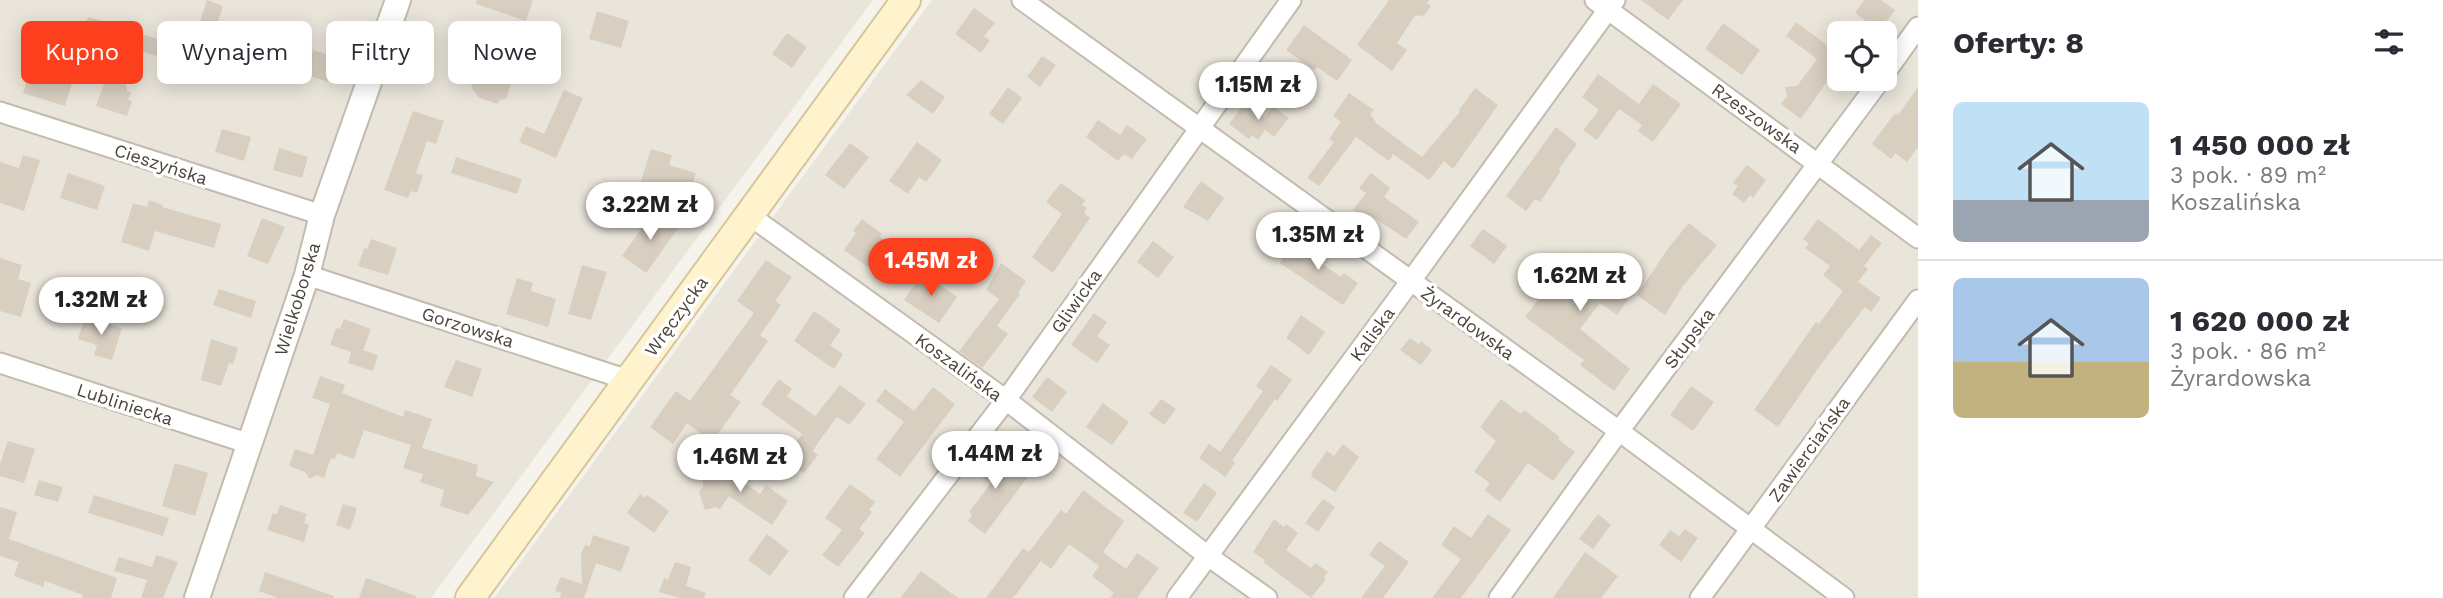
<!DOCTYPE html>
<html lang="pl">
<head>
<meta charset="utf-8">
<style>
  body { margin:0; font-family:"Work Sans",sans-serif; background:#f2f2f3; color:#2b2b33; height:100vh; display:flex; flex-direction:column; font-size:26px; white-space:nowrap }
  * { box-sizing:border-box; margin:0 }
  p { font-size:23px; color:#7c7c81 }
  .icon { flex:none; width:38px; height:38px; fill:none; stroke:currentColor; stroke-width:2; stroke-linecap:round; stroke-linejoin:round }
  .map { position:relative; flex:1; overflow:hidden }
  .sheet { display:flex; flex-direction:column; background:#fff; width:525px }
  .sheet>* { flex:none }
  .top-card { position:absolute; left:21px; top:21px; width:665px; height:63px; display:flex; gap:14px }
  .tools { position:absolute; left:1827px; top:21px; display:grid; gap:14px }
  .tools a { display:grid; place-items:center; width:70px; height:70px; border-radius:10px; background:#fff; box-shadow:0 4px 18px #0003; font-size:35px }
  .price { position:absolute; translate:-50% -60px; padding:0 16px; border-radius:24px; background:#fff; color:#222; font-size:23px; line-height:46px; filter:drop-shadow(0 2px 4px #0008) }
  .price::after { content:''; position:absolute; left:50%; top:42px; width:21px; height:16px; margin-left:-10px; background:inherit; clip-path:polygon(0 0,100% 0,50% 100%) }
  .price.active { background:#fc3f1d; color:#fff }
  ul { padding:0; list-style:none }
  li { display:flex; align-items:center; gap:21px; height:175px; padding:0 35px }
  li+li { border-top:2px solid #e1e1e2 }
  li span { display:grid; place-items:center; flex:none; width:196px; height:140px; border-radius:10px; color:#555 }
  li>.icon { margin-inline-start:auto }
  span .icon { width:84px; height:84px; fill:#fffc; stroke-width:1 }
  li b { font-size:30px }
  h2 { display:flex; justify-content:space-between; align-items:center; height:84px; padding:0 35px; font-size:30px }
  .pill { padding:0 24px; border-radius:10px; background:#fff; box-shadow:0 4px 18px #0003; font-size:24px; line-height:63px }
  .pill.active { background:#fc3f1d; color:#fff }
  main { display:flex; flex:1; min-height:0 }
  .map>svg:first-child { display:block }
  .residential { fill:#eae5da; fill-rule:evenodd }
  .building { fill:#d8cfc1 }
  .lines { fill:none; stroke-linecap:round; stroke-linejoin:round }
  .minor-casing { stroke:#c2bbae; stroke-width:23 }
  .tertiary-casing { stroke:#c2bbae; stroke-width:28 }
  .secondary-casing { stroke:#d6c79b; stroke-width:32 }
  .minor { stroke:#fff; stroke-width:19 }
  .tertiary { stroke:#fff; stroke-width:24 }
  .secondary { stroke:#fff3cd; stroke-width:28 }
  .labels { text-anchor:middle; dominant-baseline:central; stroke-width:7; stroke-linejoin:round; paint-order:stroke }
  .street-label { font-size:18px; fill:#4b4439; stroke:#fff }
</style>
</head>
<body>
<main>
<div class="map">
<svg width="1918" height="598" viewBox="0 0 1918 598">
  <rect width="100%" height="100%" fill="#f6f3ec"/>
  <g class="residential">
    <path d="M0,0H873L431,598H0Z"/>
    <path d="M932,0H1918V598H494ZM1839,33H1885V79H1839Z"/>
  </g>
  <g class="building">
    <path d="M207,0L223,6L216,28L243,37L250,34L258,49L264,51L259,68L227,57L219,83L177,70L179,63L130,48L135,32L191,49Z"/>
    <path d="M477,0H533L526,21L476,4Z"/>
    <path d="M1389,0H1429L1427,3L1431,6L1423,17L1419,15L1414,17L1397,43L1407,50L1392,71L1357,45Z"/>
    <path d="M1641,0H1683L1668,20Z"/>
    <path d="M1864,0H1881L1895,10L1879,31L1855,13Z"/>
    <path d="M974,8L995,23L984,36L990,40L981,53L955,34Z"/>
    <path d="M597,11L629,21L621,48L589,39Z"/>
    <path d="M88,17L105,22L94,55L77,50Z"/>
    <path d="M1796,22L1839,54V64L1801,119L1781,104L1787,96L1785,87L1797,86L1817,59L1786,36Z"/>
    <path d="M1723,23L1760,50L1742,75L1705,49Z"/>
    <path d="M1304,25L1352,60L1337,81L1317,67L1314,70L1286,50Z"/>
    <path d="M787,33L807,47L792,68L772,54Z"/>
    <path d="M313,50L336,57L328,82L306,75Z"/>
    <path d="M35,55L76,69L65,106L23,93Z"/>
    <path d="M1042,56L1056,65L1040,87L1027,77Z"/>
    <path d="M494,57L501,60L506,69L515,73L506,99L500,100L497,104L480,98L473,90L469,78L473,66L485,69L487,61Z"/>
    <path d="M124,74L127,91L131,92L128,100L132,101L127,116L96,106L107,76L114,78Z"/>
    <path d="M1598,74L1639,104L1653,84L1681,104L1653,142L1638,131L1642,125L1619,109L1597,140L1583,130L1599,110L1582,97Z"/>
    <path d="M921,80L945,97L933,114L906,95Z"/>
    <path d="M1008,87L1022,98L1003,124L989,114Z"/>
    <path d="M1918,87V147L1907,162L1895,153L1891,159L1872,144L1895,113L1898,115Z"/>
    <path d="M1475,88L1498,105L1453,169L1444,161L1429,180L1393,154L1389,161L1356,137L1319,186L1307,178L1334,142L1329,139L1341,122L1333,116L1349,93L1374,110L1370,114L1377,124L1422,157L1460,112L1459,110Z"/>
    <path d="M564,90L583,98L556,158L519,142L526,126L544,134Z"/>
    <path d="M1245,103L1265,118L1273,106L1289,118L1274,137L1265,130L1258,140L1252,135L1249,139L1229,124Z"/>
    <path d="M413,111L444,121L436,144L427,141L416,173L423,175L417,193L411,191L408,198L384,190Z"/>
    <path d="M1098,120L1120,135L1127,125L1147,139L1132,159L1124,154L1118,161L1086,137Z"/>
    <path d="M1556,127L1577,144L1559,169L1561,171L1540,202L1535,199L1526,211L1506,196Z"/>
    <path d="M222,129L251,137L244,161L215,152Z"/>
    <path d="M917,142L942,160L926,182L919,177L908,194L889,181Z"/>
    <path d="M850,143L869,157L844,189L825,175Z"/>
    <path d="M279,148L308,157L302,178L273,170Z"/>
    <path d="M651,149L672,155L669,165L696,173L688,197L641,181Z"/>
    <path d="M23,155L40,160L24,211L0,203V162L19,168Z"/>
    <path d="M456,157L522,179L517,194L451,173Z"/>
    <path d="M1747,165L1766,180L1753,198L1750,195L1744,203L1732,194L1738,186L1733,183Z"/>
    <path d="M68,173L105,186L97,210L60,198Z"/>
    <path d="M1371,173L1390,188L1384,197L1419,222L1406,239L1370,215L1366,220L1353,210L1366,193L1359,188Z"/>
    <path d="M1201,181L1224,198L1208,221L1183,207Z"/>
    <path d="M1061,183L1085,200L1082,205L1087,208L1084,213L1090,218L1053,273L1032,257L1062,214L1046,202Z"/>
    <path d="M149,200L163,205L162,207L221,224L214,248L155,231L149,251L121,242L133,203L147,207Z"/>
    <path d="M655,210L679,227L646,273L622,256Z"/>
    <path d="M262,218L285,227L268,264L247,256Z"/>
    <path d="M862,219L882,234L880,237L888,242L869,268L844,250L856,233L853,231Z"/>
    <path d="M1818,219L1859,250L1871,235L1882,243L1864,266L1868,269L1858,282L1881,298L1871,312L1865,307L1821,364L1778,427L1754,410L1816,322L1819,324L1843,291L1823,275L1830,266L1805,248L1809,243L1803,239Z"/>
    <path d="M1689,223L1717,245L1683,286L1665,315L1637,295L1669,247Z"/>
    <path d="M1483,229L1507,246L1494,264L1470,246Z"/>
    <path d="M1298,238L1322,256L1318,261L1341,277L1344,273L1358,283L1343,305L1280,263Z"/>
    <path d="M371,239L397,248L388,275L358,266L364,248L367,249Z"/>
    <path d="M1153,241L1174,257L1158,278L1137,262Z"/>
    <path d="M1561,252L1580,265L1590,252L1613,269L1603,283L1628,300L1617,315L1600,303L1580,329L1630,369L1614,391L1580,365L1584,360L1525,317L1554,278L1546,272Z"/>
    <path d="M0,258L22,265L18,279L31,283L21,317L0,311Z"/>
    <path d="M766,260L792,277L775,301L781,305L760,335L768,341L730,395L741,402L712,442L687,423L673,444L650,427L676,391L690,401L754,313L737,301Z"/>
    <path d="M1001,263L1026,281L1018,293L1020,294L997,326L1008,334L982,368L959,351L999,299L986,290Z"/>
    <path d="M582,265L607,272L591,320L568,314Z"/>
    <path d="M923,273L957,297L939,323L904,300Z"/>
    <path d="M517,278L533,283L531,291L556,299L548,327L506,314Z"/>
    <path d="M219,289L256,301L251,318L213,305Z"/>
    <path d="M814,311L841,330L830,345L843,354L834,369L794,341Z"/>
    <path d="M1094,313L1107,322L1097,336L1110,345L1097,363L1071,345Z"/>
    <path d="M1301,315L1325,332L1309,355L1286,338Z"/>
    <path d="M85,317L122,328L112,360L94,355L97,345L78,339Z"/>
    <path d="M344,319L371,329L363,350L378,355L373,371L348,363L351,352L330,345L336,328L340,329Z"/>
    <path d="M1410,338L1419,344L1421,341L1432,350L1421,365L1400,350Z"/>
    <path d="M211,339L238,348L233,364L229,363L221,386L201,380Z"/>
    <path d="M456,360L482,369L472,397L444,387Z"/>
    <path d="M1271,365L1292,380L1277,401L1275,399L1232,461L1235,463L1225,477L1199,458L1209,444L1220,452L1263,391L1256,386Z"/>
    <path d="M320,376L345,385L342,393L403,417L405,410L432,419L422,448L478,465L476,476L494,482L468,515L440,506L444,490L420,482L423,474L403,468L411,445L364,430L354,459L337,453L335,459L331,458L324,478L316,475L310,479L305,472L289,466L295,449L313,455L330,404L312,398Z"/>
    <path d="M1047,377L1067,392L1052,412L1032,397Z"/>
    <path d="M779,379L792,389L787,396L815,416L840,385L866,404L849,425L837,417L817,444L813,451L818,455L804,473L784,458L802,434L761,404Z"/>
    <path d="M1691,386L1714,402L1693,431L1670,415Z"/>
    <path d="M933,387L955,404L900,477L876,459L904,422L876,401L885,389L914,411Z"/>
    <path d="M1161,399L1176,409L1164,425L1149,414Z"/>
    <path d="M1501,399L1521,414L1524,410L1560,437L1558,439L1575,452L1553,481L1528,463L1500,502L1485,490L1490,483L1474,472L1496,441L1480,427Z"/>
    <path d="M1103,403L1129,422L1112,445L1086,427Z"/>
    <path d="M8,441L35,449L24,483L0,476V464Z"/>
    <path d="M1343,444L1359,457L1335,492L1311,476L1312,472L1327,451L1334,456Z"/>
    <path d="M989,451L1027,478L985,534L968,521L972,515L969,512L991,483L975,472Z"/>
    <path d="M721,461L737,472L735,476L760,494L766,485L788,501L772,525L729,496L720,509L716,507L705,510L699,492L703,486V480L706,474H712Z"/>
    <path d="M175,463L208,473L195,516L162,506Z"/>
    <path d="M39,480L63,487L58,502L34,495Z"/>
    <path d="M1204,483L1217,493L1197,522L1183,513Z"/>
    <path d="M850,484L875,502L869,510L872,512L859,529L865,533L838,567L822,555L842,530L825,518Z"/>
    <path d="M1083,490L1124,521L1103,552L1126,569L1137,553L1159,568L1137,598H1110L1114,593L1092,576L1099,566L1069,544L1051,569L1041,561L1013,598H986L1023,548L1029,552L1061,510L1066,514Z"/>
    <path d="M640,494L645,498L647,495L669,511L654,533L627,513Z"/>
    <path d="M94,495L169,518L163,536L88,513Z"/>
    <path d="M1323,499L1335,507L1318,532L1305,523Z"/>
    <path d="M343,504L357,508L350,530L336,525Z"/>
    <path d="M280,505L307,514L304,523L309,525L304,542L267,530L273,513L277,514Z"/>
    <path d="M0,507L17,512L9,539L117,578L111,598H82L83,595L45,581L43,587L14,576L19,562L0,556Z"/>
    <path d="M1488,514L1511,530L1461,598H1432L1461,559L1441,545L1454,526L1471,538Z"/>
    <path d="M1598,514L1611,525L1593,549L1579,539Z"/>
    <path d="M1274,519L1284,527L1286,524L1298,533L1286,550L1311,568L1315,563L1328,572L1324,577L1326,579L1311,598L1263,562L1265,560L1253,552Z"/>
    <path d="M1685,529L1698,538L1681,562L1659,545L1670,530L1679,536Z"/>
    <path d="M767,534L789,551L770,576L748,560Z"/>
    <path d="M593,535L630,547L621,572L596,563L584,598H560L561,593L555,591L561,577L582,584L581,554L585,545L590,546Z"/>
    <path d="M1379,541L1409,562L1383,598H1361L1385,566L1369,555Z"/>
    <path d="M1585,552L1618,576L1601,598H1553Z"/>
    <path d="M156,555L178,562L163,598H141L147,580L114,571L119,557L152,567Z"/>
    <path d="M675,562L691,567L686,586L706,593L704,598H680L659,592L664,578L668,580Z"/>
    <path d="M921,571L958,598H900Z"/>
    <path d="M265,572L334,596L333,598H278L259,591Z"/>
    <path d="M366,578L416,596V598H359Z"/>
  </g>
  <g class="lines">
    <g class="minor-casing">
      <g id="minor">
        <path d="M1022,0L1619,431L1844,598"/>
        <path d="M1595,0L1918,238"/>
        <path d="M1885,73L1918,27"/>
        <path d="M0,112L322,215"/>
        <path d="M749,215L1006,400L1208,556L1267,598"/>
        <path d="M307,275L628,380"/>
        <path d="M0,363L250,444"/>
        <path d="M854,598L1006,400L1291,0"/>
        <path d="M1177,598L1410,282L1615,0"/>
        <path d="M1499,598L1619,431L1881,79"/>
        <path d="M1700,598L1918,300"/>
      </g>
    </g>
    <g class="tertiary-casing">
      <path id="tertiary" d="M197,598L307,275L322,215L398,0"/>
    </g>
    <g class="secondary-casing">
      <path id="secondary" d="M470,598L906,0"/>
    </g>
    <use href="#minor" class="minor"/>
    <use href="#tertiary" class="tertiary"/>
    <use href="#secondary" class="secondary"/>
  </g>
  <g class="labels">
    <g class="street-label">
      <text transform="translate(1757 118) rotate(36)">Rzeszowska</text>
      <text transform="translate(161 164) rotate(18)">Cieszyńska</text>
      <text transform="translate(297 299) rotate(-73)">Wielkoborska</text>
      <text transform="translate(1076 301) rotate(-55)">Gliwicka</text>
      <text transform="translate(676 316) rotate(-54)">Wręczycka</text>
      <text transform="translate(1468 323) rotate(36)">Żyrardowska</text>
      <text transform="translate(468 327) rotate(18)">Gorzowska</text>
      <text transform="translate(1372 334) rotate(-54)">Kaliska</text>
      <text transform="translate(1689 338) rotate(-53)">Słupska</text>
      <text transform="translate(959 367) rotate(36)">Koszalińska</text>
      <text transform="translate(125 404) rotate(18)">Lubliniecka</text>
      <text transform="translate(1809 449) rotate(-54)">Zawierciańska</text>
    </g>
  </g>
</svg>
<div class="tools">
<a><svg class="icon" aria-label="locate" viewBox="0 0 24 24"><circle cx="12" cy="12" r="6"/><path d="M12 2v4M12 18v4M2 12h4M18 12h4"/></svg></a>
</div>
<b class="price" style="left:1258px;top:122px">1.15M zł</b>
<b class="price" style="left:650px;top:242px">3.22M zł</b>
<b class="price" style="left:1318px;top:272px">1.35M zł</b>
<b class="price active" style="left:931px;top:298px">1.45M zł</b>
<b class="price" style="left:1580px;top:313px">1.62M zł</b>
<b class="price" style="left:101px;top:337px">1.32M zł</b>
<b class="price" style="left:995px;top:491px">1.44M zł</b>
<b class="price" style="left:740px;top:494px">1.46M zł</b>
<div class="top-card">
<a class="pill active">Kupno</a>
<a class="pill">Wynajem</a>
<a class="pill">Filtry</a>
<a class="pill">Nowe</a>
</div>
</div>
<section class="sheet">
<h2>Oferty: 8<svg class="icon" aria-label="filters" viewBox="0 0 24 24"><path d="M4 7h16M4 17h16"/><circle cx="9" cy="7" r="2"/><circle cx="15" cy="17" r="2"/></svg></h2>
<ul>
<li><span style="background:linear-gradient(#bfe0f5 70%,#9aa5b1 0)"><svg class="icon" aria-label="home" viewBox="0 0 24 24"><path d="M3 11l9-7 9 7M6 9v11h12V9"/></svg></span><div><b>1 450 000 zł</b><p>3 pok. · 89 m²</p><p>Koszalińska</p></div></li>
<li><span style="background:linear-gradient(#a9c7e8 60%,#c2b280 0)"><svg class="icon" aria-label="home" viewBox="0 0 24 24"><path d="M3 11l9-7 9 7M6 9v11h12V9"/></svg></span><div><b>1 620 000 zł</b><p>3 pok. · 86 m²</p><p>Żyrardowska</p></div></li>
</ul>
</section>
</main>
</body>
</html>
